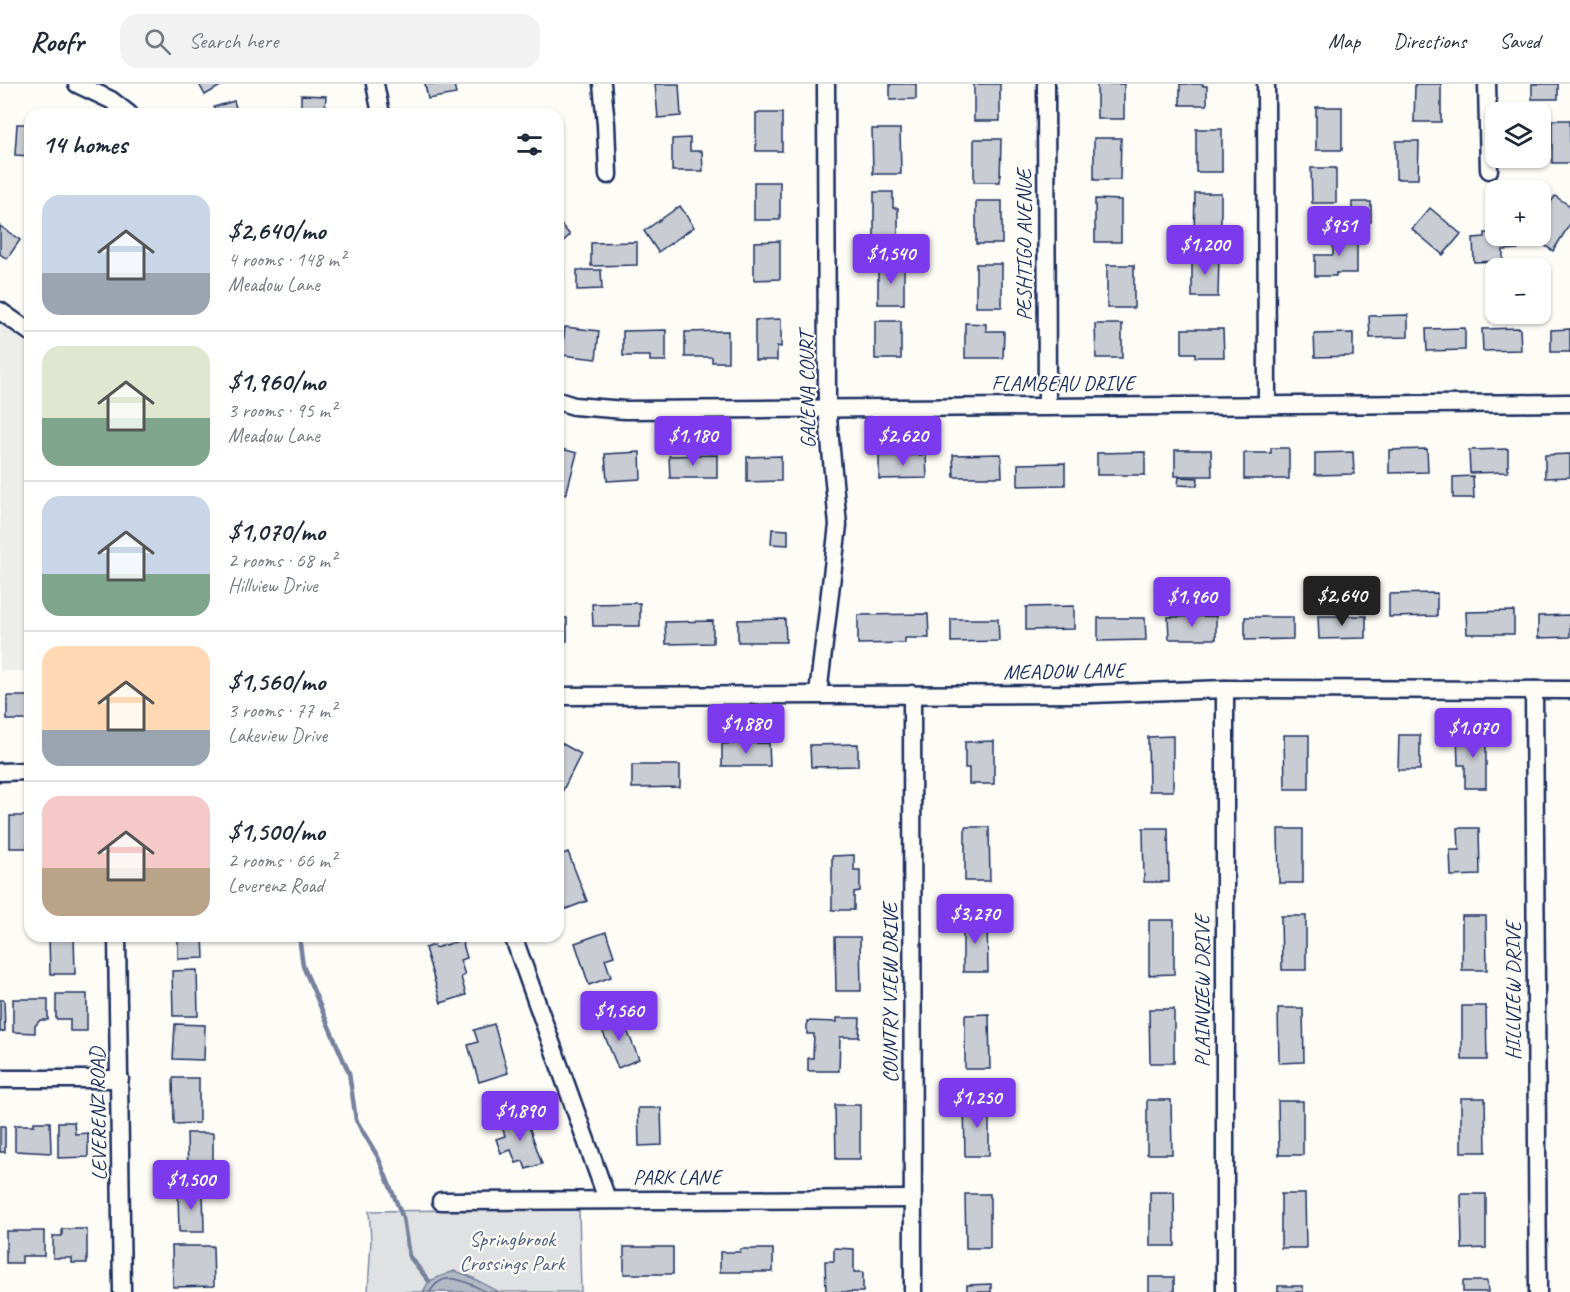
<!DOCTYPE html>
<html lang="en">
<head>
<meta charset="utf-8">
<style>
  body { margin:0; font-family:Caveat,sans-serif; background:#f2f2f3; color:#1f2937; height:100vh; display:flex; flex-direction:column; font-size:22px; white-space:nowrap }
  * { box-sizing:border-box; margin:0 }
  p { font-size:20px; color:#747a83 }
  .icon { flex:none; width:33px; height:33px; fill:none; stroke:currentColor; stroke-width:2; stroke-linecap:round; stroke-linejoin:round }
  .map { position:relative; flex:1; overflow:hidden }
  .panel { position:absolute; left:24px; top:24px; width:540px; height:834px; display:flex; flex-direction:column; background:#fff; border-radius:18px; box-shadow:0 2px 4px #0004 }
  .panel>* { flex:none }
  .controls { position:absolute; left:1485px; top:18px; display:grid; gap:12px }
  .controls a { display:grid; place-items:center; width:66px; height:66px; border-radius:12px; background:#fff; box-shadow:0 2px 4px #0004; font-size:30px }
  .price { position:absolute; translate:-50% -51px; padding:0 14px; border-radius:6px; background:#7c3aed; color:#fff; font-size:20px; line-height:39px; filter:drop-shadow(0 2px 3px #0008) }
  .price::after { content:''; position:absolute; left:50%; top:36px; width:18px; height:14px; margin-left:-9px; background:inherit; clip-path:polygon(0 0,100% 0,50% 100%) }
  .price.selected { background:#222; color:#fff }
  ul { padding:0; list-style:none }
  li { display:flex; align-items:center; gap:18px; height:150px; padding:0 18px }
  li+li { border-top:2px solid #e0e1e3 }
  li span { display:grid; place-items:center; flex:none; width:168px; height:120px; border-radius:18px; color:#555 }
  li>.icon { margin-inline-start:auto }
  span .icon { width:72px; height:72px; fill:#fffc; stroke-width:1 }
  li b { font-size:26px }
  h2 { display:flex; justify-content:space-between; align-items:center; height:72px; padding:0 18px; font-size:26px }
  header { display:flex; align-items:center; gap:36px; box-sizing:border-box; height:84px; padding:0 30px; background:#fff; border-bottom:2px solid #e0e1e3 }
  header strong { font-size:28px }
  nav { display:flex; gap:33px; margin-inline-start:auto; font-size:21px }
  .search { width:420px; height:54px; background:#f2f2f3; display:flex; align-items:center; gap:15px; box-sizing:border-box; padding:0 21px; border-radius:18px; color:#747a83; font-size:22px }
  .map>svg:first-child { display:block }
  .built { fill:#edeeec }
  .green { fill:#e0e1e3; stroke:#7e88a0; stroke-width:1.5 }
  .water { fill:#b3b8c5; stroke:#76819c; stroke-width:1.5 }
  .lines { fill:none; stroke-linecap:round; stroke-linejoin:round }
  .shore { stroke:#586687; stroke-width:1.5 }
  .stream { stroke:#76819c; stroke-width:4.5 }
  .building { fill:#c9ccd3; stroke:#1b2f5e; stroke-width:1.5 }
  .minor-casing { stroke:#1b2f5e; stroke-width:21 }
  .minor { stroke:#fdfcf7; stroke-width:16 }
  .labels { text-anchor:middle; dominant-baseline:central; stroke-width:4.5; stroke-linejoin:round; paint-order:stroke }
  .street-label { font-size:21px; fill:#1b2f5e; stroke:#fdfcf7 }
  .park-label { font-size:21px; fill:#4c5c7f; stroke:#fdfcf7 }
</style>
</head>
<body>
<header>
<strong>Roofr</strong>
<div class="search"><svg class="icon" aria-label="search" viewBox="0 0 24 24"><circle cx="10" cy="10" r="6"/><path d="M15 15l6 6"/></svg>Search here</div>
<nav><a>Map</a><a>Directions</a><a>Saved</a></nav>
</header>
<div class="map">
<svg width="1570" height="1208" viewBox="0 0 1570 1208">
  <rect width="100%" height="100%" fill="#fdfcf7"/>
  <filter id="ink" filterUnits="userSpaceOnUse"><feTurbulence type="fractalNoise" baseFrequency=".0167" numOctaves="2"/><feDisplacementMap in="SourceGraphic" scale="12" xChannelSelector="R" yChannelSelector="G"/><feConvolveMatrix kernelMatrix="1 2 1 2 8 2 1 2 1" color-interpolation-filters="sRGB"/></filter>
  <g filter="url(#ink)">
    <path class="built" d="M0,239L30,263V587H0Z"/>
    <path class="green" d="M579,1125L581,1208H368L371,1156L369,1127Z"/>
    <path class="water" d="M454,1187L467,1191L499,1208H423L429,1197Z"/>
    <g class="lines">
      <path class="shore" d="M430,1208C443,1184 468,1198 486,1208"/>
      <path class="stream" d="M299,852L303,882L349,989L356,1036L378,1073L403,1134L409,1172L429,1197"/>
    </g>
    <g class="building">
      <path d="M199,0H224L205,11Z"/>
      <path d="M425,0H454L456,10L428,15Z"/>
      <path d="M655,0H679L681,32L658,34Z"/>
      <path d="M890,0H916V15L890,16Z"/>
      <rect x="974" y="0" width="26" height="37"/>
      <rect x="1097" y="0" width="27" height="35"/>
      <path d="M1180,0H1203V2H1207V21H1180Z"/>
      <path d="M1415,0H1441V38H1414Z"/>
      <rect x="1532" y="0" width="26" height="15"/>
      <path d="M301,11L326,12L325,27H337V30H301Z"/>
      <path d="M234,17L238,30H216L214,23Z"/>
      <rect x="1316" y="23" width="26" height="43"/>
      <rect x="756" y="29" width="26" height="38"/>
      <rect x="1552" y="36" width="18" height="43"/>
      <path d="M17,40H30V72L15,71Z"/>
      <path d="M872,45H900L901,90H873Z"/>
      <rect x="1196" y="45" width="26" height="43"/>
      <path d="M690,54V67H702L703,87H672V55Z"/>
      <path d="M1094,54H1121L1120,96H1094Z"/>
      <path d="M974,55H1001L1000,98H974Z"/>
      <path d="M1396,57H1419L1418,95H1396Z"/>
      <path d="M1311,84H1336V119H1312Z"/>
      <rect x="754" y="98" width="26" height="38"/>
      <path d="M874,108H893V124H898V155H874Z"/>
      <path d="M1195,109H1221V152H1194Z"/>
      <path d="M1555,112L1570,122V140L1553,167L1530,152H1540V135Z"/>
      <path d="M1095,115L1121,116V158H1095Z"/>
      <rect x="976" y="117" width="26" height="43"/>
      <rect x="1352" y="118" width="19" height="20"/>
      <path d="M680,122L694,143L658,168L644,147Z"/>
      <path d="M1430,124L1461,150L1443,171L1412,145Z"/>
      <path d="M558,137L570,151L558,162Z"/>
      <path d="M0,142L20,156L7,175L0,170Z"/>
      <path d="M1333,149H1357V189H1336V192H1315V171H1333Z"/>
      <path d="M1485,149H1496V152H1517L1518,165L1503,166V177L1474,178L1473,154L1485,153Z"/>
      <path d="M780,157V195L754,196V158Z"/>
      <path d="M637,158V181L591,182V159Z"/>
      <path d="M1192,171H1219L1218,213H1192Z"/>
      <rect x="976" y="180" width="26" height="43"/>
      <rect x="1107" y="181" width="27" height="43"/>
      <rect x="878" y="182" width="26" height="38"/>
      <path d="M577,186H601L602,205L577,206Z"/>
      <path d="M1408,231V253L1370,254L1369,232Z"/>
      <path d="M781,235V263L777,262V276H755V236Z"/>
      <rect x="875" y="237" width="26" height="38"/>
      <path d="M965,239L986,240V247H1004L1003,274H965Z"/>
      <path d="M1095,240H1122V274H1096Z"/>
      <path d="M565,243L599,247L596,275L562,271Z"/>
      <path d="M1465,244V266L1427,267L1426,245Z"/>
      <path d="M1520,244L1521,266L1483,267L1482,245Z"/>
      <path d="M1182,245H1223L1224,273H1195V269H1182Z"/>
      <path d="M1570,245V268H1551V246Z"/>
      <path d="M666,246V277H650V272H623V247Z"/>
      <path d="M728,247V278H712V273H685V248Z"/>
      <path d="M1353,249V272L1315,273L1314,250Z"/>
      <path d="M558,364L577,369L566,411L558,408Z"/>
      <path d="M1271,364H1289V395H1244V369H1271Z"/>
      <path d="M1427,365L1428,388L1389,389V366Z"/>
      <path d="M1508,365V388L1470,389L1469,366Z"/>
      <path d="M1175,366H1211L1212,392H1175Z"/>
      <path d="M640,368L641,395L607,397L605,370Z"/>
      <path d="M1145,368V391H1097V369Z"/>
      <path d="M1353,368L1354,390L1315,391V369Z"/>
      <path d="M1001,370L1002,393H954L953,371Z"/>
      <path d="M1570,370V393L1545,394V371Z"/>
      <path d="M717,371V394H670L669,372Z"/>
      <path d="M926,371L927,394L879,395V372Z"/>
      <path d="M781,372V397L747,398V373Z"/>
      <path d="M1065,379V401L1018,402V380Z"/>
      <path d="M1473,392L1474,414H1453V393Z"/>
      <path d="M1179,393L1198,394L1197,402L1178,401Z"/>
      <path d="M772,445L788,446V461L771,460Z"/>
      <path d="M1437,509V532L1389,533V510Z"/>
      <path d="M640,519V542H593L592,520Z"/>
      <path d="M1074,522V545L1026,546V523Z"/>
      <path d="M1514,527V550H1467L1466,528Z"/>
      <path d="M928,530L929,554H905V559L858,560V531Z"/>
      <path d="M1570,531V553L1538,554V532Z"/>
      <path d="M1216,532V555H1169L1168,533Z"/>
      <path d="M1318,532H1366V554L1319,555Z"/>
      <path d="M1245,533H1293V555L1245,556Z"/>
      <rect x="558" y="534" width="9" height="23"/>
      <path d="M1098,534H1145L1146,556L1098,557Z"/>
      <path d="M785,535L786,558H738V536Z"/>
      <path d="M951,535H998L999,557L951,558Z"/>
      <path d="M713,537V559L666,560L665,538Z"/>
      <path d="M29,608L30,640V636H7V612H29Z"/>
      <path d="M1486,649V704H1465V681H1458L1457,650Z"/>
      <path d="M1284,651H1309V705H1285Z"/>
      <path d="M1399,651H1420V686H1398Z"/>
      <path d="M1173,652V707H1149L1148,653Z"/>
      <path d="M994,657V700H969V684H965V658Z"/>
      <path d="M561,659L581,670L562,708L558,706V665Z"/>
      <path d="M769,659L770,682H722V660Z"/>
      <path d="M858,660V682L811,683L810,661Z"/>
      <path d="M632,681H680V703L632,704Z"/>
      <path d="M10,732H27V737H30V761H27L28,764H10Z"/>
      <path d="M965,743H989L990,797H965Z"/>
      <path d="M1143,744H1168L1169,798H1144Z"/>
      <path d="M1458,744H1479L1480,791L1451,792L1450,766H1459Z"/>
      <path d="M1278,745H1303V799H1279Z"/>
      <path d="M568,768L587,817L566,825L558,804V772Z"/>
      <path d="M854,771V786H860V807L854,808V826H832V772Z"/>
      <path d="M1281,832H1306V886H1282Z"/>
      <path d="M1462,832H1486L1487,886H1462Z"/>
      <path d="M963,834H987L988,888H963Z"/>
      <path d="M1149,836H1174V890L1149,891Z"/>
      <path d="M606,848L614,872L605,875L611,893L589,901L575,859Z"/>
      <path d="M49,852H74L75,890H50Z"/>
      <path d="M178,852H203L204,874L178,875Z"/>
      <path d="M835,853H860L861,907H836Z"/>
      <path d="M462,856L467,874L460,876L465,891L461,893L466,911L441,919L425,864L434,861L435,864Z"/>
      <path d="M197,886L198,932H173L172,887Z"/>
      <path d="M56,910H87V947H70V935H56Z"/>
      <path d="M13,915H48V936H40L35,942V949L13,948Z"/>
      <path d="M0,916H4L5,947L0,948Z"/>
      <path d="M1462,922H1486L1487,976H1462Z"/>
      <path d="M1278,924H1303L1304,978L1279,979Z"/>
      <path d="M1149,925H1174V979H1150Z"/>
      <path d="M989,930L990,985H965V931Z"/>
      <path d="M621,932L639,975L618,984L600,941Z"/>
      <path d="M837,934H860L859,953H840L839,987H808V974H813L814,950H807V937L837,938Z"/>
      <path d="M175,940L205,941L204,976L173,975Z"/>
      <path d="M494,940L508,989L479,998L468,961L478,958L474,946Z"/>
      <path d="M173,994H199V1039L174,1040Z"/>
      <path d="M1461,1014H1485L1486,1068H1461Z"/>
      <path d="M1147,1016H1171L1172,1070H1147Z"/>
      <path d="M1278,1017H1303V1071H1279Z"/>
      <path d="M964,1018H989V1072H965Z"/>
      <path d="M835,1021H860V1075H836Z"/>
      <path d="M638,1024H661L662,1061L639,1062Z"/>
      <path d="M525,1031L542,1080L526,1085L523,1077L516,1079L511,1066L501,1069L496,1055L505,1052L501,1039Z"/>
      <path d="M34,1038H50L51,1069L15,1067V1041H34Z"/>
      <path d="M58,1038H74L75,1050L88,1049V1073L58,1074Z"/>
      <rect x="0" y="1042" width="5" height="26"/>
      <path d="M187,1049H213V1094L188,1095Z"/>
      <path d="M203,1106L204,1148H179L178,1107Z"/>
      <path d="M1150,1108H1174L1175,1162H1150Z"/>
      <path d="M965,1110H990V1164H966Z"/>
      <path d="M1281,1110H1305L1306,1164H1281Z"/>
      <path d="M1461,1110H1486V1164L1462,1165Z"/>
      <path d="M62,1145H85L87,1147V1179H72V1174H53V1152H62Z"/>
      <path d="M6,1147H44V1172H22V1179H6Z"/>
      <path d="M172,1162H213L214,1202L173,1203Z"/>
      <rect x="624" y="1163" width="49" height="27"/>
      <path d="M834,1164L854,1165V1188H863V1208H826L825,1177H834Z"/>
      <path d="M740,1165H773V1188H720V1168H740Z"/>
      <rect x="1149" y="1193" width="25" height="15"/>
      <path d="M1463,1197H1487L1488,1208H1463Z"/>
      <path d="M991,1200V1208H967V1201Z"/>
      <rect x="1278" y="1202" width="25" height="6"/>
    </g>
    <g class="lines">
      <g class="minor-casing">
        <g id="minor">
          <path d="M77,0L111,16L129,30"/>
          <path d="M375,0L381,30"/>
          <path d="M602,0L606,40L608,91"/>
          <path d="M1046,0L1047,322"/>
          <path d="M1266,0L1267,320"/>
          <path d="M1487,0L1489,86"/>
          <path d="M0,227L30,248"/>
          <path d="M558,317L574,322L625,326L1570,319"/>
          <path d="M1534,606L1538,1208"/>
          <path d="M818,610L838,441L827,323L826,0"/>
          <path d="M912,610L913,1208"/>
          <path d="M558,612L1091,610L1225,605L1570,606"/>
          <path d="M0,688L30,687"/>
          <path d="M117,852L122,1208"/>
          <path d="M513,852L607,1115"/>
          <path d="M0,995H120"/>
          <path d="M441,1117L912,1115"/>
          <path d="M1225,1208V605"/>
        </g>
      </g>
      <use href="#minor" class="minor"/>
    </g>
  </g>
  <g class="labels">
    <g class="street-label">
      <text transform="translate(1024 161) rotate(-90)">PESHTIGO AVENUE</text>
      <text x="1063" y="299">FLAMBEAU DRIVE</text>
      <text transform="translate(807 306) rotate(-91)">GALENA COURT</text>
      <text transform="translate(1064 587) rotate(-1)">MEADOW LANE</text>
      <text transform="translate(1202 907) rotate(-90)">PLAINVIEW DRIVE</text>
      <text transform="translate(1513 907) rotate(-90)">HILLVIEW DRIVE</text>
      <text transform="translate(890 909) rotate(-90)">COUNTRY VIEW DRIVE</text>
      <text transform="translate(98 1030) rotate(-91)">LEVERENZ ROAD</text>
      <text x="677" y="1093">PARK LANE</text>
    </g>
    <g class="park-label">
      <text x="512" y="1155">Springbrook<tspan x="512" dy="24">Crossings Park</tspan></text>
    </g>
  </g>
</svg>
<div class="controls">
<a><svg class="icon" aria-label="layers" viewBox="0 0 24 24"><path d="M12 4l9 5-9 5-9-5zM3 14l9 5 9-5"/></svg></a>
<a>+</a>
<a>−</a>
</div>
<b class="price" style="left:1339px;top:173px">$951</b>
<b class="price" style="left:1205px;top:192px">$1,200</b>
<b class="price" style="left:891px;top:201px">$1,540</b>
<b class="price" style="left:693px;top:383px">$1,180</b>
<b class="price" style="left:903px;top:383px">$2,620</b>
<b class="price selected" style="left:1342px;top:543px">$2,640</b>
<b class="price" style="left:1192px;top:544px">$1,960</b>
<b class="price" style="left:746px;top:671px">$1,880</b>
<b class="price" style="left:1473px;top:675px">$1,070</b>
<b class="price" style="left:975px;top:861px">$3,270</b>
<b class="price" style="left:619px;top:958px">$1,560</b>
<b class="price" style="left:977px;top:1045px">$1,250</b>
<b class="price" style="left:520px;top:1058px">$1,890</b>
<b class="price" style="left:191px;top:1127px">$1,500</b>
<section class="panel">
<h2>14 homes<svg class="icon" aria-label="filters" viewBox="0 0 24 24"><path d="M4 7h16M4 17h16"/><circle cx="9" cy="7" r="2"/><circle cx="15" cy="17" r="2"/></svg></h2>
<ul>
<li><span style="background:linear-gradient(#c9d6e8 65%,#9aa5b1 0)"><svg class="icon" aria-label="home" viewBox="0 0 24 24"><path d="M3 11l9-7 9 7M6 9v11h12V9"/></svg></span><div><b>$2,640/mo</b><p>4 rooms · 148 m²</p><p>Meadow Lane</p></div></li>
<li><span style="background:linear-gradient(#dfe7d0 60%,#7fa58c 0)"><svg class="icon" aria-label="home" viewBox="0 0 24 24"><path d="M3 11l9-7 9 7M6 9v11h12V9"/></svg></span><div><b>$1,960/mo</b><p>3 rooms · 95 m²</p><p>Meadow Lane</p></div></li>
<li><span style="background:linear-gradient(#c9d6e8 65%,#7fa58c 0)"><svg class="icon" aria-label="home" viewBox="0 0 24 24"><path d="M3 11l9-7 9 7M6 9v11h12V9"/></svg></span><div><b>$1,070/mo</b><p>2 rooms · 68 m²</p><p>Hillview Drive</p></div></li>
<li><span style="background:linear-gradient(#ffd9b3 70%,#9aa5b1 0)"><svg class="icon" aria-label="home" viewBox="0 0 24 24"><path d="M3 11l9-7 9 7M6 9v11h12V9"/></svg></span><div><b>$1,560/mo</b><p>3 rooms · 77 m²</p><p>Lakeview Drive</p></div></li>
<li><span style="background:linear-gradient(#f6c9c9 60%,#b9a48a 0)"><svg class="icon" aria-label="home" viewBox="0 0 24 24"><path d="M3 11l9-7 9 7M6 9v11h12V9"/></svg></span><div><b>$1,500/mo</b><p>2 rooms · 66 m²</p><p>Leverenz Road</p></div></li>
</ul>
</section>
</div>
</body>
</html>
